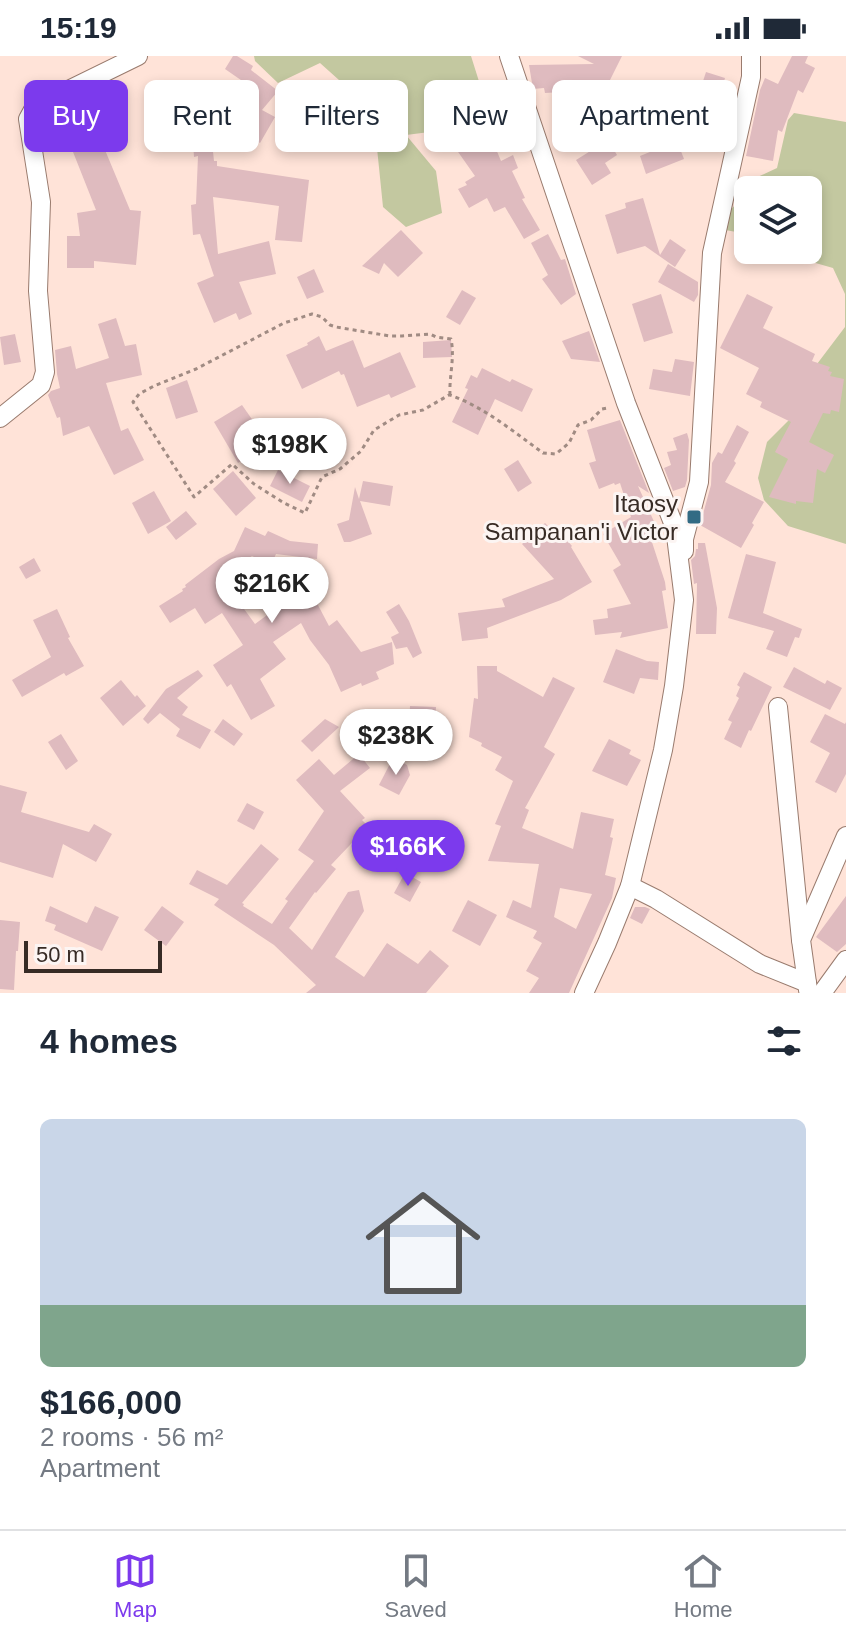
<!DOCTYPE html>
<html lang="en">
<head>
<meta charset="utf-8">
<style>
  body { margin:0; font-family:Helvetica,sans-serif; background:#f2f2f3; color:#1f2937; height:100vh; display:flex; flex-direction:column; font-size:30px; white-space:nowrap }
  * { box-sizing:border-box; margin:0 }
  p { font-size:26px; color:#747a83 }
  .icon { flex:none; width:44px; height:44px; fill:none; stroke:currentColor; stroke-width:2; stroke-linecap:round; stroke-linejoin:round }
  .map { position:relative; height:937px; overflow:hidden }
  .side { display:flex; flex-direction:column; background:#fff; flex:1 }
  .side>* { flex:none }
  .banner { position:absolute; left:24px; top:24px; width:798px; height:72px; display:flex; gap:16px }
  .tools { position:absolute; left:734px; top:120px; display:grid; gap:16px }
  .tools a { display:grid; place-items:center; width:88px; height:88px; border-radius:12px; background:#fff; box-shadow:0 4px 12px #0003; font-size:40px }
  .scale { position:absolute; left:24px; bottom:20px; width:138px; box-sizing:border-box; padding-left:8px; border:4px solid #372b25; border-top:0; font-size:22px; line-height:28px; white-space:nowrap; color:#372b25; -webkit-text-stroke:6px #fcf5f3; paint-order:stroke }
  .price { position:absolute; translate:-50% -68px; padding:0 18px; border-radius:28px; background:#fff; color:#222; font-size:26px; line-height:52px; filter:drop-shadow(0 2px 4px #0008) }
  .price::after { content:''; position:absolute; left:50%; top:48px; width:24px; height:18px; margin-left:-12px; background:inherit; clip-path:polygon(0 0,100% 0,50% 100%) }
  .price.active { background:#7c3aed; color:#fff }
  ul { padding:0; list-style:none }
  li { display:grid; align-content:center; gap:16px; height:424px; padding:0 40px }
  li span { display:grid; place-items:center; height:248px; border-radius:12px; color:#555 }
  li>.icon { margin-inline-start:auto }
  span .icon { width:144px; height:144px; fill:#fffc; stroke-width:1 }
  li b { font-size:34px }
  h2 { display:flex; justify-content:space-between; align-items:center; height:96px; padding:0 40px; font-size:34px }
  .tag { padding:0 28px; border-radius:12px; background:#fff; box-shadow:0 4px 12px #0003; font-size:28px; line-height:72px }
  .tag.active { background:#7c3aed; color:#fff }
  .status { display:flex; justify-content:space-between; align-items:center; height:56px; padding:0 40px; background:#fff; direction:ltr }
  .status svg { height:22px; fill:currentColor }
  .tab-bar { display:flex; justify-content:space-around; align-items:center; height:112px; border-top:2px solid #e0e1e3; background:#fff; font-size:22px; color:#747a83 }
  .tab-bar a { display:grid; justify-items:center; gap:4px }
  .tab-bar .active { color:#7c3aed }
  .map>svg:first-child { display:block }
  .green { fill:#c3c8a0 }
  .building { fill:#dfbbbf; fill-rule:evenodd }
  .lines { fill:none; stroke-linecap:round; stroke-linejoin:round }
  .minor-casing { stroke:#997b6e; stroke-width:20 }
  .path { stroke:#a08b83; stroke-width:3; stroke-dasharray:4 4; stroke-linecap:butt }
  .minor { stroke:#fff; stroke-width:18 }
  .poi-dot { fill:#326b84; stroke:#fcf5f3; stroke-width:3 }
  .labels { text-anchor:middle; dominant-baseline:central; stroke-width:6; stroke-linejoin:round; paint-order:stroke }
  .poi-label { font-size:24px; fill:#372b25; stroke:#fcf5f3; text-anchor:end }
</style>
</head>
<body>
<div class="status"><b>15:19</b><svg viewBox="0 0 49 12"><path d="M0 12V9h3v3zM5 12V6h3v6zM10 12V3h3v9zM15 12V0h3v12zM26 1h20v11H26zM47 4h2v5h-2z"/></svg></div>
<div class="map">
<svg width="846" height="937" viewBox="0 0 846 937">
  <rect width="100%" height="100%" fill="#ffe3d8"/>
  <g class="green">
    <path d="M254,0H471L488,54L461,72L406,79L436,115L442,157L406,171L383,151L377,92L339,24L320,7L278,27L255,5Z"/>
    <path d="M794,57L846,66V488L788,470L764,444L758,422L767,386L796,357L817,308L845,271V238L833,212L805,204L787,194H808V134H748V178L725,174L726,159L746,137L751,124L777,112L788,64Z"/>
  </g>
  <g class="building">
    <path d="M233,0H237L253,10L251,14L278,35L262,54L275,61L260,87L229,69L251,31L225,13Z"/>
    <path d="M578,0H622L599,46L603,48L598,61L611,82L601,88L573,73L559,79L578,35L545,37L544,32L533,33L529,9L594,8Z"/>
    <path d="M792,0H808L805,7L815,12L803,37L798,34L782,76L778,74L773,105L746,100L760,34L765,22L778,28Z"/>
    <path d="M706,16L725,22L710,74L689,68Z"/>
    <path d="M196,26L205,49L201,51L211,77L214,105H217V110L309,124L302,186L275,184L279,150L213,141L218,198L269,185L276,218L239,226L252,258L239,264L236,257L214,267L197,227L214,220L200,178L193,179L191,149L196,148L198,100L194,101L192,72L180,78L164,39Z"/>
    <path d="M97,42L106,66L95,70L130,154L141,155L136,209L94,205V212H67V180H80L77,157L96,154L58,58Z"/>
    <path d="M482,74L496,93L501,105L513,99L518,112L512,115L525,142L522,143L540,174L524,183L505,151L494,156L487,142L469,152L458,133L467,129L465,126L475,120L456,93Z"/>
    <path d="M608,84L617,99L605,107L611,117L592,129L576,104Z"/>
    <path d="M677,85L684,103L646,118L640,100Z"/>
    <path d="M643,142L660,199L670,183L686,194L675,211L645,190L617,198L605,159L626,152L625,147Z"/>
    <path d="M401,174L423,197L398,221L384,207L379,218L362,210Z"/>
    <path d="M548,178L561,204L565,203L576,238L561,249L542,223L548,219L531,187Z"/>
    <path d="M668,208L698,226V239L694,246L658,226Z"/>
    <path d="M314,213L324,236L307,243L297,221Z"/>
    <path d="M462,234L476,242L460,269L446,261Z"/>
    <path d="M661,238L673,277L644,286L632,248Z"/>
    <path d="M747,238L773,251L763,272L815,298L812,305L830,311L828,315L832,316L830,320L844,323L839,356L831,354L830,358L823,357L809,386L834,399L825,417L817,413L813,447L796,445V448L769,441L788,403L775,396L791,366L760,351L762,346L746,338L759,312L720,292Z"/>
    <path d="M116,262L125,290L136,288L142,319L106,327L121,375L128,372L144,404L114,419L89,370L63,380L60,361L57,362L48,339L51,335L60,332L57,318L55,294L71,290L76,313L109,302L98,268Z"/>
    <path d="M589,275L600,306L571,303L562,285Z"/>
    <path d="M15,278L21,306L4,309L0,281Z"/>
    <path d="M319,280L326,295L353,284L364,312L400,296L416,331L391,342L389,338L357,351L344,318L341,319L339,315L302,333L286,299L308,289L307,287Z"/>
    <path d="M451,284L452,301L423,302V286Z"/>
    <path d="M675,303L694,306L690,340L649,333L653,313L672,316Z"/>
    <path d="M482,312L510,326L512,323L533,333L522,356L495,343L478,379L452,366L468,333L465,332L471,319L477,322Z"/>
    <path d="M187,324L198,356L176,363L166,332Z"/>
    <path d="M242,349L268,386L238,407L214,366Z"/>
    <path d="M620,364L649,437L638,430L656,470L648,474L665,526L666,534L662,535L668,572L620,582L622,576L595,579L593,564L608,562L607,553L631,548L613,514L621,509L603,478L631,461L620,427L615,429L614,427L599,433L589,407L596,405L587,374Z"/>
    <path d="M315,367L329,386L307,402L293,383Z"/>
    <path d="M737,369L749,376L734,405L736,407L725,426L764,446L752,467L754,469L741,492L700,469L711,429L712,407L718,396L722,398Z"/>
    <path d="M687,377L689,384L687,424L685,431L673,435L664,412L671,409L667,396L677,394L673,382Z"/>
    <path d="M518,404L532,427L518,436L504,413Z"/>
    <path d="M278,414L310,430L302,446L270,430Z"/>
    <path d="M233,415L256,442L236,460L213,433Z"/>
    <path d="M363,425L393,430L390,450L360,445L372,478L350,486H344L337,468L349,464L355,431L359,443Z"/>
    <path d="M154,435L171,465L148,478L132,447Z"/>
    <path d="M186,455L197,468L176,484L166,471Z"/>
    <path d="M545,467L556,478L559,475L572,490L571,491L592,526L561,544L487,572L488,582L462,585L458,557L505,551L502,543L554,523L522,488Z"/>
    <path d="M245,471L265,480L268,475L290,485L318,488L317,503L276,498L271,509L252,500L229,516L230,518L223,524L255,568L293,540L309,532L329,570L337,564L361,596L392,586L394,608L376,616L379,623L362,630L361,627L341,636L329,609L310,584L301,567L273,586L286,603L260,623L275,650L251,664L231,628L227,631L213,609L243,589L222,557L205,568L195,552L170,567L159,550L183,535L182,533L186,531L185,529L219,503L234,495Z"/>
    <path d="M698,487H705L717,552L716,578H696L697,527L694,528L691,504L695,500L696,493H698Z"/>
    <path d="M746,498L776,506L763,557L802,573L799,582L795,581L787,601L766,593L774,575L728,562Z"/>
    <path d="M34,502L41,515L26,523L19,511Z"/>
    <path d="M399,548L409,565L422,597L413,602L407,591L396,593L391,581L399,577L386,556Z"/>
    <path d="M57,553L70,581L68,582L84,610L66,620L64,617L22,641L12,624L51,601L33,564Z"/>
    <path d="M616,593L647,605L659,606L658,624L640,622L634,638L603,626Z"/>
    <path d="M477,610H497V615L543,641L553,621L575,632L544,691L555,698L525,752L529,754L522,772L573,793L581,756L614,763L610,781L613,782L605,819L616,822L612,842L569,937H529L539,922L526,915L542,887L533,882L537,875L506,861L513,844L531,852L539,808L488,805L501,770L495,768L513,725L495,714L502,701L481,690L482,687L469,681L474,642L478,643ZM560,832L592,838L576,873L554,861Z"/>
    <path d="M794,611L825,628L827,624L842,632L830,654L783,631Z"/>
    <path d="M198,614L203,620L177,642L188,651L182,659L211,674L200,693L176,680L180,673L160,657L148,668L143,663L166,633Z"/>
    <path d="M744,616L772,631L751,675L749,674L741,692L724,683L732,666L728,664L739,642L736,640L740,631L737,629Z"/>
    <path d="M121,624L135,641L137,639L146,650L123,670L100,642Z"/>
    <path d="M410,650L436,651L434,680L406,679L409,672Z"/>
    <path d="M825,658L845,668L846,666V718L836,737L815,726L830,697L810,686Z"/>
    <path d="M391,660L397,679L347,677Z"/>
    <path d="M223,663L243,678L234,690L214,676Z"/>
    <path d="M325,663L339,671L312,696L301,685Z"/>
    <path d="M61,678L78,705L66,714L48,686Z"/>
    <path d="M609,683L631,694L629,698L641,704L627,730L592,715Z"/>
    <path d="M359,698L370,712L340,735L365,762L362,764L368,770L331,809L336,813L316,837L315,836L289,872L312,894L348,836L359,834L364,855L335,901L364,921L387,887L418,908L430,894L449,910L426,937H306L316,929L274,889L214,849L219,843L189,828L197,814L227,829L261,788L279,803L242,847L244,848L243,850L272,868L288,845L285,843L314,805L298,794L324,755L296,724L319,703L334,719Z"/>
    <path d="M393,702L407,709L410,719L399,739L379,729Z"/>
    <path d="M0,729L27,736L21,756L89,776L94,768L112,778L96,806L63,788L53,822L0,806Z"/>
    <path d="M247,747L264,756L254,774L237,765Z"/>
    <path d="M410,778L430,789L414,818L394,806Z"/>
    <path d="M405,817L421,826L410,846L394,837Z"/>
    <path d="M846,840V888L837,896L816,881Z"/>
    <path d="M468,844L497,859L480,890L452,875Z"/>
    <path d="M50,850L87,867L95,850L119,861L102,895L54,874L56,869L45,865Z"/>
    <path d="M162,850L184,866L166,890L144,874Z"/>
    <path d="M635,851H645L650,853L642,868L630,862Z"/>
    <path d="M0,864L20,866L18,895H16L14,934L0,933Z"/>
  </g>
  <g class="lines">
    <g class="minor-casing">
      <g id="minor">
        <path d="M509,0L626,347L675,472L684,544L674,630L663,694L630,830L607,887L584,937"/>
        <path d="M0,362L41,329L45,316L38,235L41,146L28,63L34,52L44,46L138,0"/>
        <path d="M684,495V483L699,426L712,197L751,21V0"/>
        <path d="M778,651L801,884"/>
        <path d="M630,830L656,843L760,908L807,927"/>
        <path d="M808,934L801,884L846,780"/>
        <path d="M822,937L846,904"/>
      </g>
    </g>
    <path class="path" d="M450,339C449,320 455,302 451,283L436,281L430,278L402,280H390L336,271L330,269L322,261L312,258L284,267L196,313L154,330L139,338L133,346L194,441L232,408L254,428L284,447L305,457L322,421L340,413L361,395L374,374L399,359L423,354L449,339H450C484,351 514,376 543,397L556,398L569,387L578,369L591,364L602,353L607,352"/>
    <use href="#minor" class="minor"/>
  </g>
  <rect class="poi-dot" x="686" y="453" width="16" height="16" rx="4"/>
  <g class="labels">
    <g class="poi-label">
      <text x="678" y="447">Itaosy<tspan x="678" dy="28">Sampanan'i Victor</tspan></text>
    </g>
  </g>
</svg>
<div class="tools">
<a><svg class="icon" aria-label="layers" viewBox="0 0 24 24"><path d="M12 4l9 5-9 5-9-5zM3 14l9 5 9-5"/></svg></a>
</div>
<div class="scale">50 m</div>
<b class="price" style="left:290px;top:430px">$198K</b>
<b class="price" style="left:272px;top:569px">$216K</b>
<b class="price" style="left:396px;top:721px">$238K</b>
<b class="price active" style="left:408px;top:832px">$166K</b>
<div class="banner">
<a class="tag active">Buy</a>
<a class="tag">Rent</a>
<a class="tag">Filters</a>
<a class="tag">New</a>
<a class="tag">Apartment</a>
</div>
</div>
<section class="side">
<h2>4 homes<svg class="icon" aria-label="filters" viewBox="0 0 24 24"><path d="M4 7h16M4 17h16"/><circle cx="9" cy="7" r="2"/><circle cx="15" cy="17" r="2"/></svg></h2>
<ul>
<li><span style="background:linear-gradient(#c9d6e8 75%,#7fa58c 0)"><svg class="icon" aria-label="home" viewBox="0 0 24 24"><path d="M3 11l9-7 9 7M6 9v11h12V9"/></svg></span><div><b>$166,000</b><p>2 rooms · 56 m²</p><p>Apartment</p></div></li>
</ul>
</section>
<nav class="tab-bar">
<a class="active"><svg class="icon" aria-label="map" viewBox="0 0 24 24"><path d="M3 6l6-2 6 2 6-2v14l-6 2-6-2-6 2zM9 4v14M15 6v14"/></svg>Map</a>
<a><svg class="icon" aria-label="saved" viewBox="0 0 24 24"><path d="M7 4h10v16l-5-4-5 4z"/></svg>Saved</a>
<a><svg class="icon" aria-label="home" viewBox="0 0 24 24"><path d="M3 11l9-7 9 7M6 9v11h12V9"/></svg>Home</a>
</nav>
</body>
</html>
